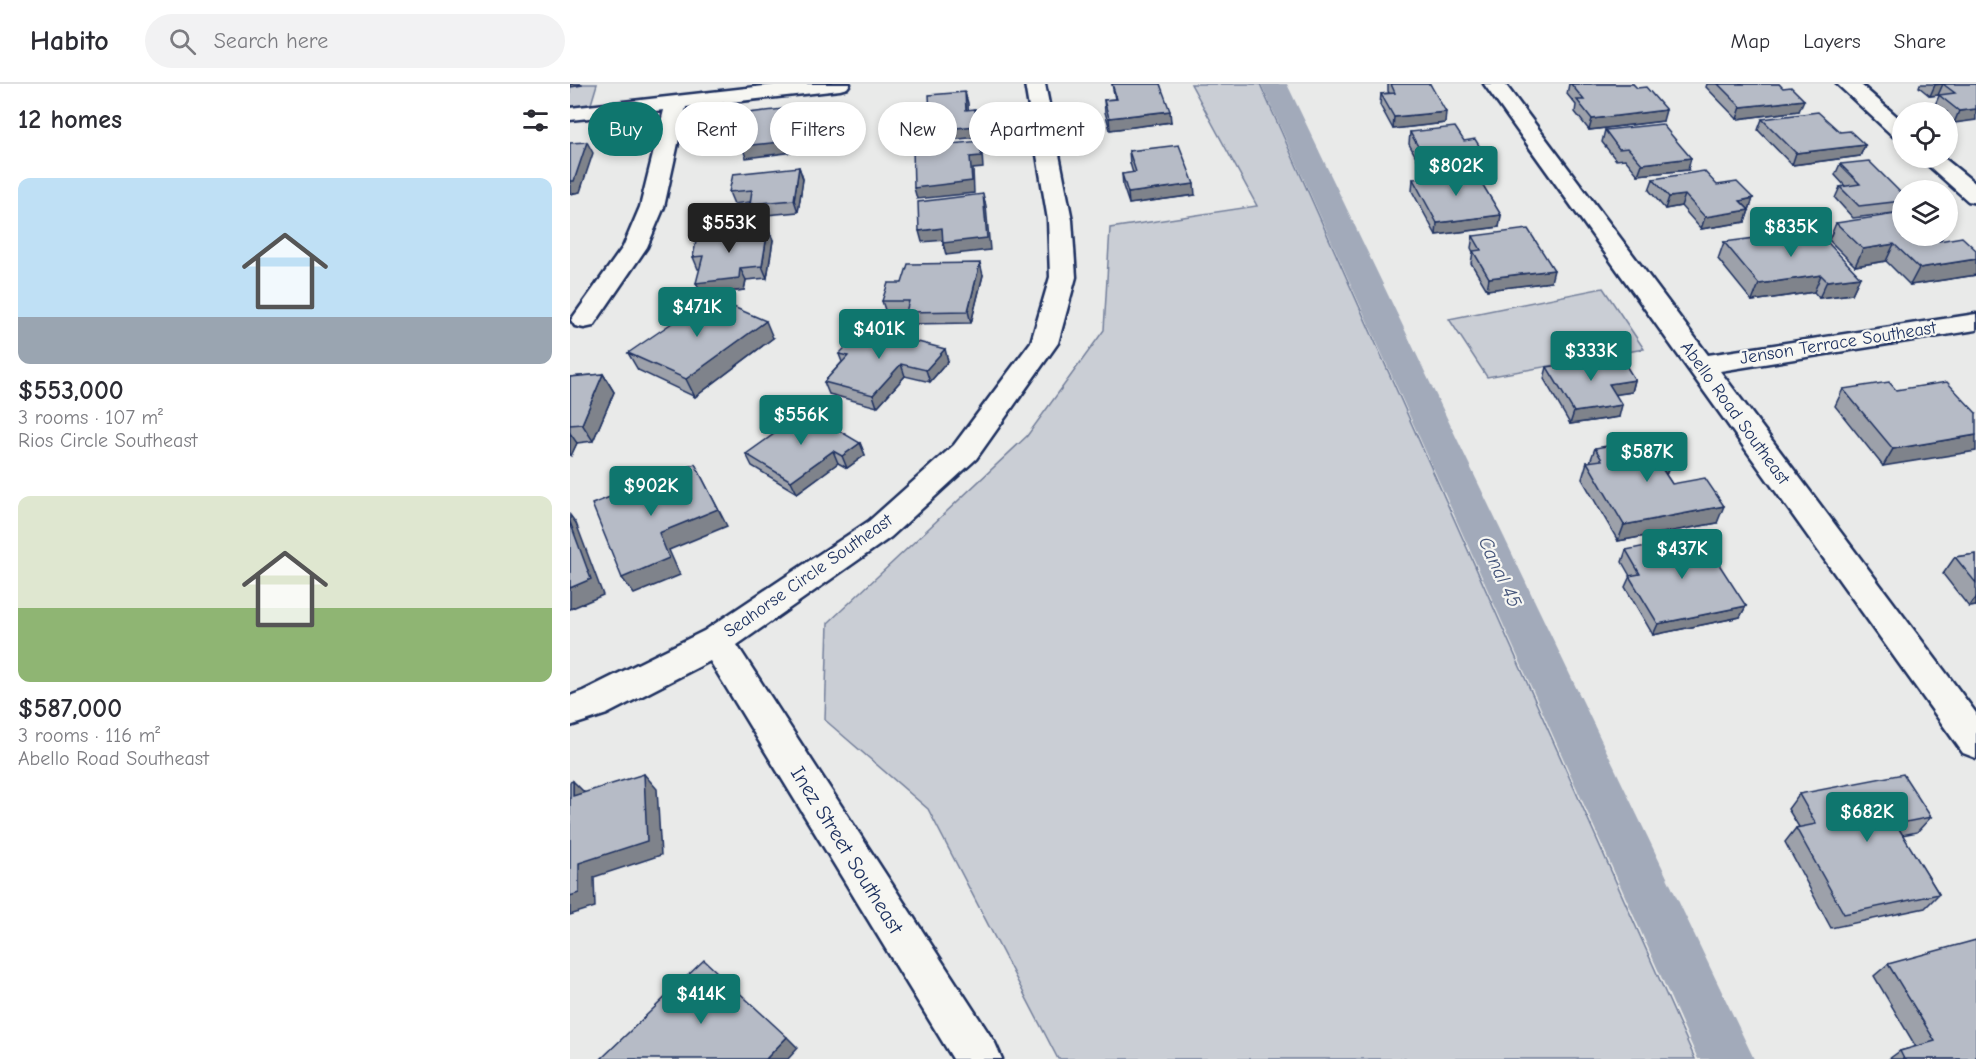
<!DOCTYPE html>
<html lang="en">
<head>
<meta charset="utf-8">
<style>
  body { margin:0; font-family:"Comic Neue",sans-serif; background:#f2f2f3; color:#2b2b33; height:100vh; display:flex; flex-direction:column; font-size:22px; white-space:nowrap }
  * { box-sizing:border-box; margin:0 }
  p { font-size:20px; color:#7c7c81 }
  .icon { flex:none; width:33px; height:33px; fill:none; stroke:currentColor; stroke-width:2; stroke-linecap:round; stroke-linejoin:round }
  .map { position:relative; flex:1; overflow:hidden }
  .drawer { display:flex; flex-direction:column; background:#fff; width:570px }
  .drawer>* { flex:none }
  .hud { position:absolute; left:18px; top:18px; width:570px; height:54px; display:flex; gap:12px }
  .controls { position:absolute; left:1322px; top:18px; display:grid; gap:12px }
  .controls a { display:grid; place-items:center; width:66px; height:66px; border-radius:50%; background:#fff; box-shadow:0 3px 9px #0003; font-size:30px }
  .price { position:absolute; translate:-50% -51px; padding:0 14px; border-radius:6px; background:#0f766e; color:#fff; font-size:20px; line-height:39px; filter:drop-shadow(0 2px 3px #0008) }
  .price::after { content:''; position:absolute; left:50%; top:36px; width:18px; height:14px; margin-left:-9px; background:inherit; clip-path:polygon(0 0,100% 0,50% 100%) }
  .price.active { background:#222; color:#fff }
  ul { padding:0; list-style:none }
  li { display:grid; align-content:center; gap:12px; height:318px; padding:0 18px }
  li span { display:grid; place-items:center; height:186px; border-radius:12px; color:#555 }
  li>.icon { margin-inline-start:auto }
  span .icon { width:108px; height:108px; fill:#fffc; stroke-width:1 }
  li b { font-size:26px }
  h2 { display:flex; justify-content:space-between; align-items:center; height:72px; padding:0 18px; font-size:26px }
  .chip { padding:0 21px; border-radius:27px; background:#fff; box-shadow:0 3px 9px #0003; font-size:21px; line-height:54px }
  .chip.active { background:#0f766e; color:#fff }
  header { display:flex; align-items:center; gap:36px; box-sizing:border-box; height:84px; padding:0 30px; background:#fff; border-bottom:2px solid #e1e1e2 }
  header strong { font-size:28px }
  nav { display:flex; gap:33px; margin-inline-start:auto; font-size:21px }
  .search { width:420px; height:54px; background:#f2f2f3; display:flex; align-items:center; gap:15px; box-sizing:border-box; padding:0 21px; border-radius:33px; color:#7c7c81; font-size:22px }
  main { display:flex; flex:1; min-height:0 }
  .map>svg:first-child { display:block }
  .green { fill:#caced5; stroke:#727e9a; stroke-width:1.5 }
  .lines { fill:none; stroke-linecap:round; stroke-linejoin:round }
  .canal { fill:#a2aaba; fill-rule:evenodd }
  .minor-casing { stroke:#1b2f5e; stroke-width:5 }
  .minor { fill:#f6f6f2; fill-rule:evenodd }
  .wall { fill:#9da1aa; stroke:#1b2f5e; stroke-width:1.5 }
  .shaded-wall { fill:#7f838b; stroke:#1b2f5e; stroke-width:1.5 }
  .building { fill:#b6bbc6; stroke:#1b2f5e; stroke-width:1.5 }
  .labels { text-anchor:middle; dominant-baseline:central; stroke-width:4.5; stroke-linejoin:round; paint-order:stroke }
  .street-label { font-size:18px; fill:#1b2f5e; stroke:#f6f6f2 }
  .water-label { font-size:20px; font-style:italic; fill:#44547a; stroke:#f6f6f2 }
  .near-street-label { font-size:21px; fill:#1b2f5e; stroke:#f6f6f2 }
</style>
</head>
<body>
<header>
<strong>Habito</strong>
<div class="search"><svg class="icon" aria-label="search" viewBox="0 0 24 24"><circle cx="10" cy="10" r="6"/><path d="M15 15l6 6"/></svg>Search here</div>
<nav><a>Map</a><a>Layers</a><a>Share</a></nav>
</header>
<main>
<section class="drawer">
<h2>12 homes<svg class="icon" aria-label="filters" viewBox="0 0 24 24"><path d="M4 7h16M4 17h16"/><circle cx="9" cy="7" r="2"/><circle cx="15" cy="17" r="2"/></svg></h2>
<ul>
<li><span style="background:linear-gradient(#bfe0f5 75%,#9aa5b1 0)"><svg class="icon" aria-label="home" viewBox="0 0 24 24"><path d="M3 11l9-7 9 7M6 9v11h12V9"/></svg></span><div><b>$553,000</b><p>3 rooms · 107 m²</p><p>Rios Circle Southeast</p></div></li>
<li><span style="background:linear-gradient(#dfe7d0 60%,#8fb573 0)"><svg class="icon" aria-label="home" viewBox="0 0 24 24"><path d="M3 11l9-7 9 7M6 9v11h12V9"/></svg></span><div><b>$587,000</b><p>3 rooms · 116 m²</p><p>Abello Road Southeast</p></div></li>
</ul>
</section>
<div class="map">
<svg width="1406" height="975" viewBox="0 0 1406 975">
  <rect width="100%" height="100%" fill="#e9eae9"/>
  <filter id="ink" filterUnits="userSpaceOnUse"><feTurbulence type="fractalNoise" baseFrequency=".0167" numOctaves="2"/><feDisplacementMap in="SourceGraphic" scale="12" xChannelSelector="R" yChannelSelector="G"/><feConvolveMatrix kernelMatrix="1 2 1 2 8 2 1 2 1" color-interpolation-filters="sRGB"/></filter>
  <g filter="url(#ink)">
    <g class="green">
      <path d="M0,0H27L21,20L0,23Z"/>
      <path d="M621,0H690L1125,975H488L358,725L255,636L258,539L457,352L534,246L540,144L687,122Z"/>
      <path d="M1033,204L1074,265L917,293L879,235Z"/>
    </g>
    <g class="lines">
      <path class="canal" d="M691,0H717L1184,975H1128Z"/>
      <g class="minor-casing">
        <g id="minor">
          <path d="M213,0H280L277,4L270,6L116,23L94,123L77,163L23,242L14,244L5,242L1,236L53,163L70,123L94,26L0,36V24Z"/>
          <path d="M455,0H475L502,136L506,193L488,259L406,375L321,453L167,561L425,959L432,975H383L140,577L37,630L0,642V612L13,607L134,547L299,437L384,361L461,258L480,193L478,136Z"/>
          <path d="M914,0H935L1138,271L1406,230V246L1150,287L1406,629V674L1393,669Z"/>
          <path d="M1267,0H1290L1332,37V55L1324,53Z"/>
          <path d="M1350,74H1374L1406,100V119L1398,117Z"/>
        </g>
      </g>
      <use href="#minor" class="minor"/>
    </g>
    <g class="wall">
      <path d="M542,0H590L601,38L540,46L535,28L534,16L545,15Z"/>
      <path d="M818,0H860L875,39L823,45L810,21L811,10L819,9L818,7Z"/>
      <path d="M999,0H1063L1093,37L1019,46L1005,28L1006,21L997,10Z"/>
      <path d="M1137,0H1209L1229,27L1167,35L1136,3Z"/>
      <path d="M1350,0H1406L1384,39L1377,33V28H1371L1364,23L1369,12L1368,11L1360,12L1349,3Z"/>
      <path d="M1192,35L1270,48L1295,61L1290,72L1222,81L1188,46Z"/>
      <path d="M1035,46L1118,86L1068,91L1055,75L1046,76L1032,58Z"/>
      <path d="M840,48L894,57L916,73L914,85L856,91L839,60Z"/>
      <path d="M559,67L625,111L559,120L553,102L552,90L563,89L560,79Z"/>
      <path d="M1270,80L1332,110V128L1283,134L1265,114L1270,103L1275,102L1265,91Z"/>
      <path d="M229,83L233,95L228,128L184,132L180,120V118L164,120L159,108Z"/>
      <path d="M843,95L931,131L929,143L866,151L842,107Z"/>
      <path d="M1083,95L1147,101L1183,114L1175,138L1131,145L1111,122L1095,125L1079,106Z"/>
      <path d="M1266,139L1332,152H1373L1370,157L1406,191L1340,201L1316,177L1285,182L1259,156Z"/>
      <path d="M198,145L203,156L197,194L176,196L174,206L132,211L130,185H128L123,173Z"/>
      <path d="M903,152L981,198L917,206L901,179L903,168L901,164Z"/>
      <path d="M1154,158L1290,193L1282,210L1249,214L1244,208L1182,217L1148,175Z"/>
      <path d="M413,191L401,239L339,240L336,229H316L312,217L332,199Z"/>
      <path d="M203,254L125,313L68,286L58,269Z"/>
      <path d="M269,270L378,277L360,298L335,292L307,323L259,310L254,298L272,278Z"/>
      <path d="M977,283L1065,296L1062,308L1046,310L1049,333L1000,340L974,295Z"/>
      <path d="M33,290L44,308L23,357L7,359L0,372V293Z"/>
      <path d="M1273,305L1326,306L1406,329L1313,382L1265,322Z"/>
      <path d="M290,359L295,371L277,384L268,379L227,409L182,382L176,370Z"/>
      <path d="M1025,364L1103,374L1096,391L1102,400L1147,439L1048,457L1012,395L1017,378H1020Z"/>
      <path d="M1056,466L1176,522L1170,533L1083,551L1055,503L1060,492L1052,478Z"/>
      <path d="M1406,470V522L1399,523L1373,490L1385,473Z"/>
      <path d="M1229,710L1361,733L1347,748L1332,751L1369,810L1355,824L1261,844L1215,758L1226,744L1229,743L1218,725Z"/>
      <path d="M1318,880L1406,975H1319L1330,967L1346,963L1304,892Z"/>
    </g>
    <g class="shaded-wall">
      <path d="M0,0H12V1L0,3Z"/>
      <path d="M1373,0L1368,11L1360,12L1365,1Z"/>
      <path d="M395,8L398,19L399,37L396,26Z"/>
      <path d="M1234,16L1229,27L1167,35L1171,23Z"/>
      <path d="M221,24L225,35L224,68L176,74L172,62Z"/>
      <path d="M405,25L407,36L409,53L349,59L346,48Z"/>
      <path d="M1406,25V36L1384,39L1389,27Z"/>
      <path d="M1096,26L1093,37L1019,46L1022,35Z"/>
      <path d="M600,27L601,38L540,46L539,34Z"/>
      <path d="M876,28L875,39L823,45L824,33Z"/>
      <path d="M173,44L178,55L164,57L159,46Z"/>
      <path d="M410,57L412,69L413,84L403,85L404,109L347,115L344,104L400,73Z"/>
      <path d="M17,58L23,69L10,108L0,110V97Z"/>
      <path d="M1295,61L1290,72L1222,81L1226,69Z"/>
      <path d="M1121,74L1118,86L1068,91L1072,80Z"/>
      <path d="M229,83L233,95L228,128L224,116Z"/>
      <path d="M624,100L625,111L559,120L558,109Z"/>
      <path d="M413,110L416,122L420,166L376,171L373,159Z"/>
      <path d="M1115,111L1111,122L1095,125L1099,113Z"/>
      <path d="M1183,114L1179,126L1170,117Z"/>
      <path d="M1179,126L1175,138L1131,145L1135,133Z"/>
      <path d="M931,131L929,143L866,151L867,139Z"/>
      <path d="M372,144L375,156L352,158L349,147Z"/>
      <path d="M198,145L203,156L197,194L192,182Z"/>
      <path d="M1357,152H1373L1367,162Z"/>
      <path d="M1324,160L1316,177L1285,182L1293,165Z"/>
      <path d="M1406,175V191L1340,201L1349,184Z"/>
      <path d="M410,179L413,191L401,239L398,227Z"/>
      <path d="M170,184L176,196L174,206L132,211L126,199Z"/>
      <path d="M984,186L981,198L917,206L919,194Z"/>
      <path d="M1251,191L1244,208L1182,217L1189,200Z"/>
      <path d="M1290,193L1282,210L1249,214L1257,197Z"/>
      <path d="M196,237L203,254L125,313L116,295Z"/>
      <path d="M375,265L378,277L360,298L356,286Z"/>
      <path d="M331,280L335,292L307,323L303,311Z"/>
      <path d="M33,290L44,308L23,357L12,340Z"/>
      <path d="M1065,296L1062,308L1036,312L1039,300Z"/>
      <path d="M1052,321L1049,333L1000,340L1004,328Z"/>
      <path d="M0,349L7,359L1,372L0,371Z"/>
      <path d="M1406,351V367L1313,382L1323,365Z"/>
      <path d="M290,359L295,371L277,384L272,372Z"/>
      <path d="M263,367L268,379L227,409L221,397Z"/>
      <path d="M1103,374L1096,391L1087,377Z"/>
      <path d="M125,380L157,442L99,466L110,491L64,510L52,494L89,449Z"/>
      <path d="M1154,422L1147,439L1048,457L1054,441Z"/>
      <path d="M0,431L6,439L33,511L0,525Z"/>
      <path d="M1406,514V522L1399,523Z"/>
      <path d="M1176,522L1170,533L1083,551L1088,540Z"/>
      <path d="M74,690L87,705L91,771L24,793L25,823L0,831V812L9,779Z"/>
      <path d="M3,697L18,712H3Z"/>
      <path d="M217,953L228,964L218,975H196Z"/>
    </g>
    <g class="building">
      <path d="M542,0H590L600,27L539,34L534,16L547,15Z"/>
      <path d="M821,0H860L876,28L824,33L811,10L825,9Z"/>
      <path d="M1001,0H1063L1067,4L1076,3L1096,26L1022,35L1007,16H1014Z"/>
      <path d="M1148,0H1209L1213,4L1221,3L1234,16L1171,23Z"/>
      <path d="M1373,0H1406V25L1389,27L1369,11L1385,9Z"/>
      <path d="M395,8L396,26L405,25L406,42L346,48V31L360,30L359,11Z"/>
      <path d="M221,24L220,57L172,62L173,44L159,46L161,31Z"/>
      <path d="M1248,28L1270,48L1280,47L1295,61L1226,69L1192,35Z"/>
      <path d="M1092,40L1121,74L1072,80L1058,64L1049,65L1035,46Z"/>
      <path d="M885,43L894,57L905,55L916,73L858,80L840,48Z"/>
      <path d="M410,57L411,72L400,73L402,97L344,104L343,64Z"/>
      <path d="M17,58L4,97H0V59Z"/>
      <path d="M609,61L624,100L558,109L552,90L566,88L559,67Z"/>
      <path d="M1299,77L1332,110V117L1289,122L1270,103L1290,100L1270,80Z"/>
      <path d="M229,83L224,116L180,120L182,106L159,108L163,90Z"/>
      <path d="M1134,87L1147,101L1167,98L1183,114L1170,117L1179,126L1135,133L1115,111L1099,113L1083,95Z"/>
      <path d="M905,88L931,131L867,139L843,95Z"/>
      <path d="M413,110L417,154L373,159L372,144L349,147L348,118Z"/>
      <path d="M1332,129V152H1363L1369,157L1392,153L1406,166V175L1349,184L1324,160L1293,165L1266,139Z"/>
      <path d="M198,145L192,182L170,184L169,194L126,199L133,172L123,173L127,152Z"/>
      <path d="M958,145L984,186L919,194L903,167L911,166L903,152Z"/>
      <path d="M1246,146L1290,193L1257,197L1251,191L1189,200L1154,158Z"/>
      <path d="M410,179L398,227L336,228L339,217H312L318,199H332L338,180Z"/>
      <path d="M140,213L196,237L116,295L58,269Z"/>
      <path d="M294,244L375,265L356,286L331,280L303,311L254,298L278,272L269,270Z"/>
      <path d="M1050,272L1065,296L1039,300L1052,321L1004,328L977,283Z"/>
      <path d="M33,290L12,340L0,341V293Z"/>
      <path d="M1319,298L1326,306L1377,298L1406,329V351L1323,365L1273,305Z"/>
      <path d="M236,327L290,359L272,372L263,367L221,397L176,370Z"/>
      <path d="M1089,353L1103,374L1087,377L1102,400L1135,394L1154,422L1054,441L1017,378L1032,376L1025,364Z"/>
      <path d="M125,380L148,425L89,449L99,474L52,494L22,420Z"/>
      <path d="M0,438L21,495L0,504Z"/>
      <path d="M1130,451L1176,522L1088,540L1059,492L1070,490L1056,466Z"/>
      <path d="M1406,470V499L1385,473Z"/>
      <path d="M74,690L77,757L9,779V809L0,812V698L3,697V712Z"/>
      <path d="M1333,690L1361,733L1326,740L1369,810L1274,830L1226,744L1246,740L1229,710Z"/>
      <path d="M1406,856V975H1334L1330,967L1365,957L1318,880Z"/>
      <path d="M134,876L217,953L196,975H31Z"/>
    </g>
  </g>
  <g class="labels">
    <g class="street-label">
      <text transform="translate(1268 259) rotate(-9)">Jenson Terrace Southeast</text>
      <text transform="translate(1165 329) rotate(54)">Abello Road Southeast</text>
      <text transform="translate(238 492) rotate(-35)">Seahorse Circle Southeast</text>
    </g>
    <g class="water-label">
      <text transform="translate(930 488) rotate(65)">Canal 45</text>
    </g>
    <g class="near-street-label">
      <text transform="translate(277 766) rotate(58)">Inez Street Southeast</text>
    </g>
  </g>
</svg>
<div class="controls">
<a><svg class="icon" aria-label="locate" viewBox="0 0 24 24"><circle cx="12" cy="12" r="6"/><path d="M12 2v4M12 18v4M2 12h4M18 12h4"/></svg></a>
<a><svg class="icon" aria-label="layers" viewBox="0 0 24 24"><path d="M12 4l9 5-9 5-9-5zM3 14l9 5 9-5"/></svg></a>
</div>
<b class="price" style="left:886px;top:113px">$802K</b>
<b class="price active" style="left:159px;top:170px">$553K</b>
<b class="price" style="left:1221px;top:174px">$835K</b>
<b class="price" style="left:127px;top:254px">$471K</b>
<b class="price" style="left:309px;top:276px">$401K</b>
<b class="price" style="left:1021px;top:298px">$333K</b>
<b class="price" style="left:231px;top:362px">$556K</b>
<b class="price" style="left:1077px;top:399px">$587K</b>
<b class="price" style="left:81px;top:433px">$902K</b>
<b class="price" style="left:1112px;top:496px">$437K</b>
<b class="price" style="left:1297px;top:759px">$682K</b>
<b class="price" style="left:131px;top:941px">$414K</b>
<div class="hud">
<a class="chip active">Buy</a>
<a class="chip">Rent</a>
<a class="chip">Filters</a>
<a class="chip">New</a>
<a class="chip">Apartment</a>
</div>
</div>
</main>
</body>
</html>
